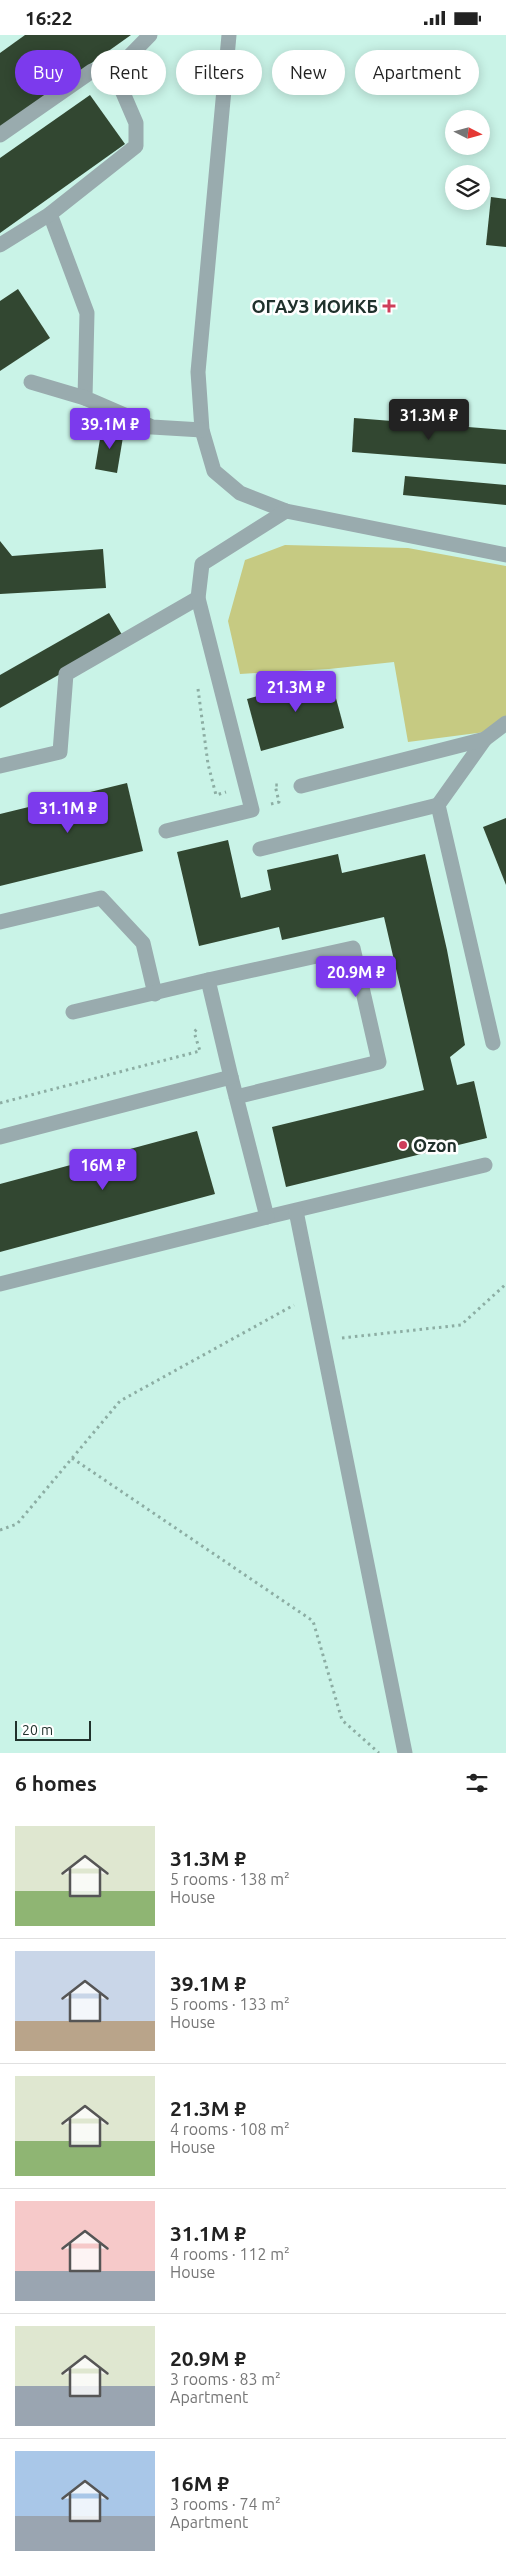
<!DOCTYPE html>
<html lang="en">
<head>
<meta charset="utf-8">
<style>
  body { margin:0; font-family:Ubuntu,sans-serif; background:#f6f6f6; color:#222; height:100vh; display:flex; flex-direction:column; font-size:19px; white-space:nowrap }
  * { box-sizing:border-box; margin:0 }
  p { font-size:16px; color:#767676 }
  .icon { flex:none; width:28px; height:28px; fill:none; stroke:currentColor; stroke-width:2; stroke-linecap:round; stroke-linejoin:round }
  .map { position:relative; height:1718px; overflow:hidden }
  .panel { display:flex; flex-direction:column; background:#fff; flex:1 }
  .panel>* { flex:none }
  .guide { position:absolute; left:15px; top:15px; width:476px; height:45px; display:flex; gap:10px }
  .needle { width:32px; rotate:96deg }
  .controls { position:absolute; left:445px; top:75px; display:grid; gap:10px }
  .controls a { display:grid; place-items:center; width:45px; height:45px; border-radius:50%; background:#fff; box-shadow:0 2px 12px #0003; font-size:25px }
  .scale { position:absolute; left:15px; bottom:12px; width:76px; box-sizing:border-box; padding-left:5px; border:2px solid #20312c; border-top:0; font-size:14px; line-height:18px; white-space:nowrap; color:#20312c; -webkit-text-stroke:4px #fff; paint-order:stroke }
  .price { position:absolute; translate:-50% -42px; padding:0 11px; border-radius:5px; background:#7c3aed; color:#fff; font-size:16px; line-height:32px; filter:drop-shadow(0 1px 2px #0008) }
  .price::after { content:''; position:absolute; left:50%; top:30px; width:15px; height:11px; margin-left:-8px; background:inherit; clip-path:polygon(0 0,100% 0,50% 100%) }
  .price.selected { background:#222; color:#fff }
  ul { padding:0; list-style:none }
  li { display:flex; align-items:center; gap:15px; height:125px; padding:0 15px }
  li+li { border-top:1px solid #e0e0e0 }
  li span { display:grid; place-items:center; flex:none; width:140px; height:100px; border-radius:0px; color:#555 }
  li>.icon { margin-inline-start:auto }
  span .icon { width:60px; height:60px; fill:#fffc; stroke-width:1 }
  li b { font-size:21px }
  h2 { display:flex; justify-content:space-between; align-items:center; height:60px; padding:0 15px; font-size:21px }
  .pill { padding:0 18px; border-radius:22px; background:#fff; box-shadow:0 2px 12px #0003; font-size:18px; line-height:45px }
  .pill.selected { background:#7c3aed; color:#fff }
  .status { display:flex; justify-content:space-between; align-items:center; height:35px; padding:0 25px; background:#fff; direction:ltr }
  .status svg { height:14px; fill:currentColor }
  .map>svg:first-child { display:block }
  .green { fill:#c6ca82 }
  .building { fill:#324731 }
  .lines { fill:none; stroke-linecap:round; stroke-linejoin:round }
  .path { stroke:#8cada3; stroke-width:3; stroke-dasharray:2.5 4; stroke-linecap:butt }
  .minor { stroke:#99abae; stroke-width:15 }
  .poi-dot { fill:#ce3e5a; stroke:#fff; stroke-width:2 }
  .labels { text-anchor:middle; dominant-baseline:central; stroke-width:5; stroke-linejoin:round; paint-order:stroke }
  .poi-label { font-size:18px; font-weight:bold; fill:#20312c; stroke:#fff; text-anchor:end }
</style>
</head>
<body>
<div class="status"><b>16:22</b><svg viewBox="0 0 49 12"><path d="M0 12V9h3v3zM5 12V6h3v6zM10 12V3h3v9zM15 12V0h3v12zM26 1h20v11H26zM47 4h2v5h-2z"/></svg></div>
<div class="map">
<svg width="506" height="1718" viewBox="0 0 506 1718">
  <rect width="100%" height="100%" fill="#c9f3e7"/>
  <path class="green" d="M285,510L408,513L506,531V681L485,697L408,707L394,627L329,634L240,639L228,586L245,525Z"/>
  <g class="building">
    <path d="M25,0H131L0,93V18Z"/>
    <path d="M90,60L125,109L0,198V123Z"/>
    <path d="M491,162L506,164V212L486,210Z"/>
    <path d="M18,254L50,303L0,336V266Z"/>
    <path d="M354,383L506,395V429L352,417Z"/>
    <path d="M102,392L124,396L117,438L95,434Z"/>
    <path d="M405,441L506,450V470L403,460Z"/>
    <path d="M0,506L12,521L103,514L106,553L0,559Z"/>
    <path d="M109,578L124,603L0,673V640Z"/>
    <path d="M330,641L344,693L261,716L247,664Z"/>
    <path d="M127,748L143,816L0,851V779Z"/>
    <path d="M506,783V850L483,792Z"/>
    <path d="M228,805L241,863L271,855L267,835L338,819L342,838L425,819L447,915L465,1010L450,1022L457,1050L474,1046L487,1103L286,1152L272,1092L424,1055L384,882L282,905L279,892L199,911L177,817Z"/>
    <path d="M197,1096L215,1159L0,1217V1149Z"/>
  </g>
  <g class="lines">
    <g class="path">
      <path d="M198,654L208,729L216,760L226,757"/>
      <path d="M271,769L279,767L275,750H281"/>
      <path d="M0,1068L200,1016L194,997L199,992"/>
      <path d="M342,1303L461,1290L506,1249"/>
      <path d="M72,1423L313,1586L342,1685L379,1718"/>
      <path d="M0,1495L17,1489L120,1366L294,1270"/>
    </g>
    <g class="minor">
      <path d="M229,0L198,337L202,395L214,436L240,458L286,476L506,520"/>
      <path d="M0,100L92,36L114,37L150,0"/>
      <path d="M50,179L87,278L85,363L152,392L202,395"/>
      <path d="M0,210L50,179L136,111V88L114,37"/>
      <path d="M31,347L85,363"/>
      <path d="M485,704L438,770L493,1008"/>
      <path d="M0,731L60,717L66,639L198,563"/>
      <path d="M301,751L485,704L506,688"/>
      <path d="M166,796L252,775L198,563L202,529L286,476"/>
      <path d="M260,814L438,770"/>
      <path d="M0,887L101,863L143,908L155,959"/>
      <path d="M73,977L208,945"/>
      <path d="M236,1062L379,1027L353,913L208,945L231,1042L267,1182L485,1130"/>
      <path d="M0,1102L231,1042"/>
      <path d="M296,1176L405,1718"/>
      <path d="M0,1249L267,1182"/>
    </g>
  </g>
  <g class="poi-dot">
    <path d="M386.5 263.5h5v5h5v5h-5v5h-5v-5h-5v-5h5z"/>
    <circle cx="403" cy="1110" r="5"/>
  </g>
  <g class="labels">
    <g class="poi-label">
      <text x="378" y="271">ОГАУЗ ИОИКБ</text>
      <text x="413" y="1110" text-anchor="start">Ozon</text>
    </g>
  </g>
</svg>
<div class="controls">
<a><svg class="needle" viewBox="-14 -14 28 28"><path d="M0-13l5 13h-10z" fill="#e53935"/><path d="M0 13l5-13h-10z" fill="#767676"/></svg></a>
<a><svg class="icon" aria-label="layers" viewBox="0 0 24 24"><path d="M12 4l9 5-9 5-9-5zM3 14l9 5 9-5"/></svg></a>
</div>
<div class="scale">20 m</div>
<b class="price selected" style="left:429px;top:406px">31.3M ₽</b>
<b class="price" style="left:110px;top:415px">39.1M ₽</b>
<b class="price" style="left:296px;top:678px">21.3M ₽</b>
<b class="price" style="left:68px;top:799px">31.1M ₽</b>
<b class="price" style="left:356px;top:963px">20.9M ₽</b>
<b class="price" style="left:103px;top:1156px">16M ₽</b>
<div class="guide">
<a class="pill selected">Buy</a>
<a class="pill">Rent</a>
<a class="pill">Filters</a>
<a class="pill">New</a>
<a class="pill">Apartment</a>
</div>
</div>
<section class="panel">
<h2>6 homes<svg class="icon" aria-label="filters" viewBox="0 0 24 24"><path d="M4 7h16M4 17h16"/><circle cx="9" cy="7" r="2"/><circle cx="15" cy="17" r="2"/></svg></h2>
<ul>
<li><span style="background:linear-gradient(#dfe7d0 65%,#8fb573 0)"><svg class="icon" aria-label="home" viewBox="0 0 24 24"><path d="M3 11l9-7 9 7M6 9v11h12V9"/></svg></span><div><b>31.3M ₽</b><p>5 rooms · 138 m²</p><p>House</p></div></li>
<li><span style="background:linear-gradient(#c9d6e8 70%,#b9a48a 0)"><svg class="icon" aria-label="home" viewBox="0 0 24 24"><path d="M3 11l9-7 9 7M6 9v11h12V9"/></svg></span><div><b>39.1M ₽</b><p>5 rooms · 133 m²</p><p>House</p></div></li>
<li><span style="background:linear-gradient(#dfe7d0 65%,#8fb573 0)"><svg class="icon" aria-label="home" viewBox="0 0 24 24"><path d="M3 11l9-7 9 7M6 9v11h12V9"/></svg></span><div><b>21.3M ₽</b><p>4 rooms · 108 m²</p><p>House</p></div></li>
<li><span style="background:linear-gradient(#f6c9c9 70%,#9aa5b1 0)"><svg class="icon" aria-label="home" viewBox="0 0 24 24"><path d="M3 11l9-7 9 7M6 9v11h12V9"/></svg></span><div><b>31.1M ₽</b><p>4 rooms · 112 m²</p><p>House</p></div></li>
<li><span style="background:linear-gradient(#dfe7d0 60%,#9aa5b1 0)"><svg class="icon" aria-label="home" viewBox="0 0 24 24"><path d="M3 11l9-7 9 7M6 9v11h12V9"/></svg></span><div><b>20.9M ₽</b><p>3 rooms · 83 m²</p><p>Apartment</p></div></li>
<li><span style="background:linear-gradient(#a9c7e8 65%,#9aa5b1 0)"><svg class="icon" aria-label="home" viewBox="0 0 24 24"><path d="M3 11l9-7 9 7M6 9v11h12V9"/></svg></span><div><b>16M ₽</b><p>3 rooms · 74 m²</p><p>Apartment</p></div></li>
</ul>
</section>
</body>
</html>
